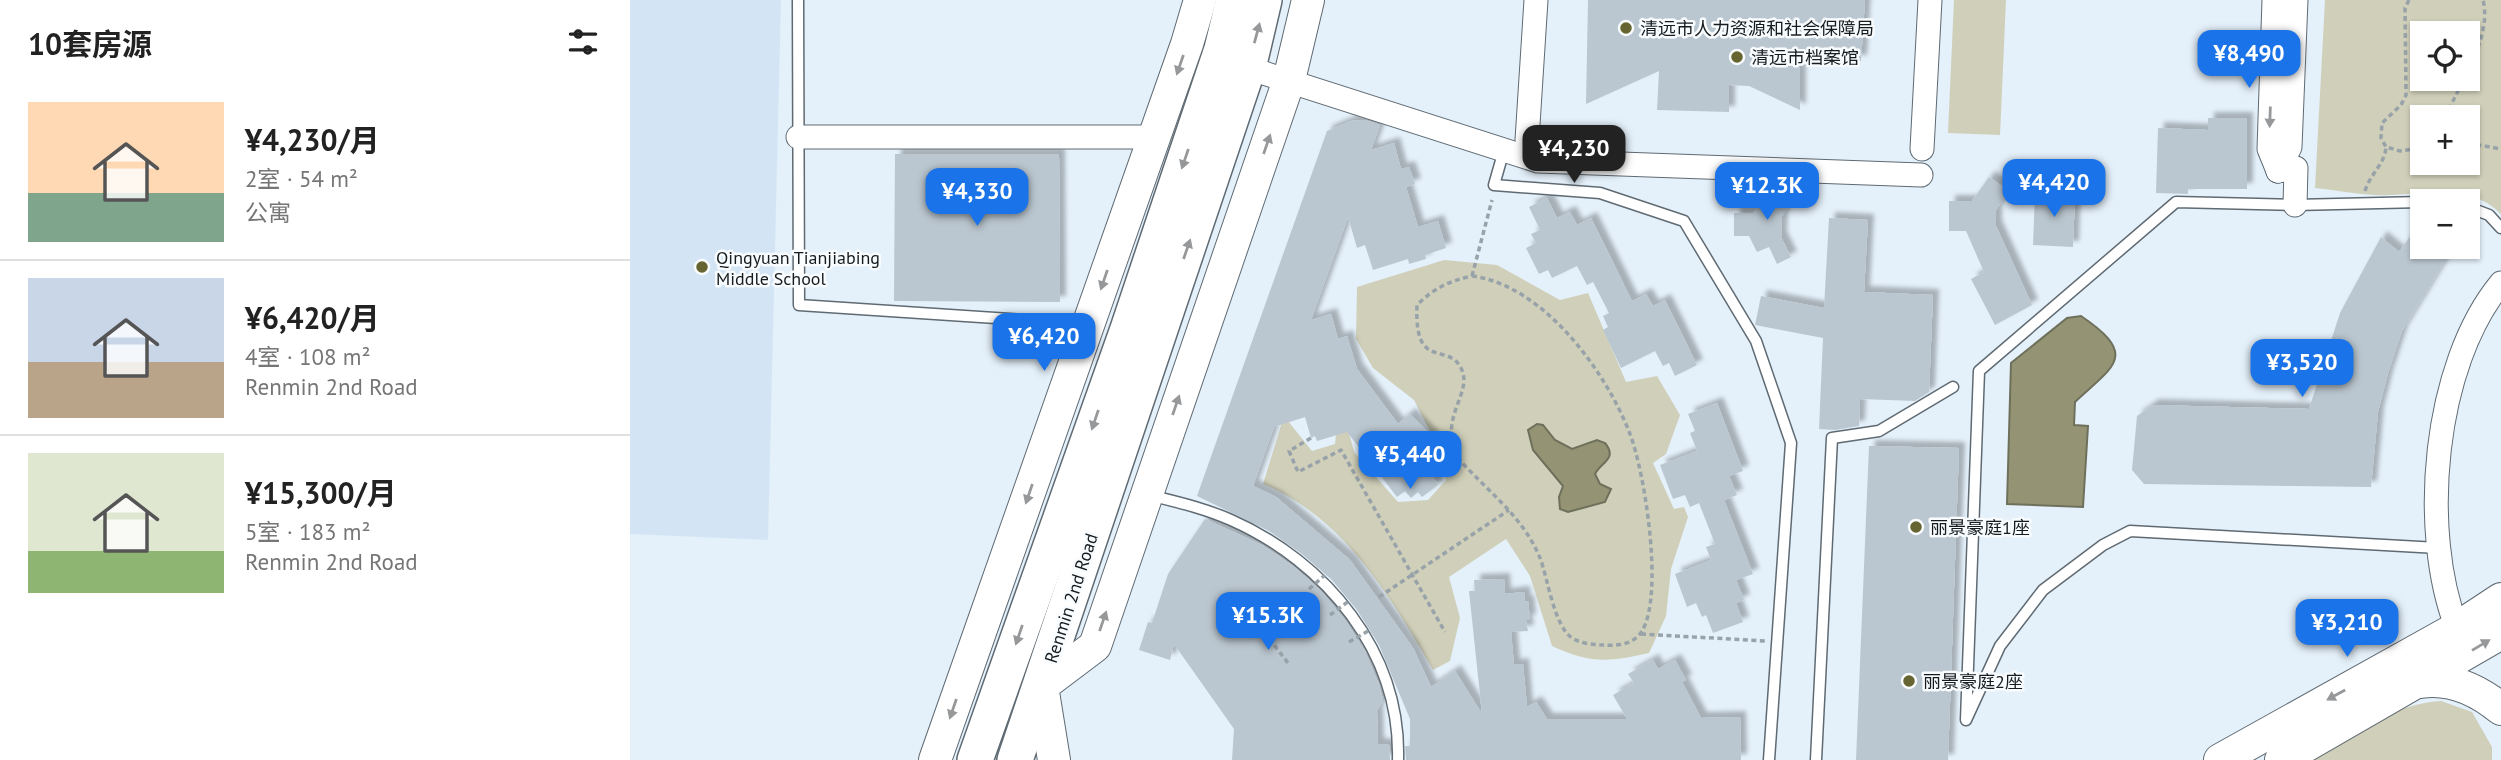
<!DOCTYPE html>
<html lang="zh">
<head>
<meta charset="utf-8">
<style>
  body { margin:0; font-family:"PT Sans","Noto Sans SC",sans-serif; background:#f6f6f6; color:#222; height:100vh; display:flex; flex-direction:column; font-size:26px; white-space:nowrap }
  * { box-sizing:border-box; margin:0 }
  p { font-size:23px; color:#767676 }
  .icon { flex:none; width:38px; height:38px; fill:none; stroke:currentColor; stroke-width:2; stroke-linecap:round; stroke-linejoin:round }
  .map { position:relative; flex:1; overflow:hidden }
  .drawer { display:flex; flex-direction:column; background:#fff; width:630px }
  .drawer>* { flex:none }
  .controls { position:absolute; left:1780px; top:21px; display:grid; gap:14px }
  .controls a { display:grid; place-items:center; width:70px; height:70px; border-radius:0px; background:#fff; box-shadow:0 2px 5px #0004; font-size:35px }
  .price { position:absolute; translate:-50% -60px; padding:0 16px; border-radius:14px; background:#1a73e8; color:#fff; font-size:23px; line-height:46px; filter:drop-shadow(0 2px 4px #0008) }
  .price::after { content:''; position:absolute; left:50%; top:42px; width:21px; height:16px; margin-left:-10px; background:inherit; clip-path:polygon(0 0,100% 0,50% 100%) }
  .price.current { background:#222; color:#fff }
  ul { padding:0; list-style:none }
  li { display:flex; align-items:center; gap:21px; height:175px; padding:0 28px }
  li+li { border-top:2px solid #e0e0e0 }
  li span { display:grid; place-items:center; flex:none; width:196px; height:140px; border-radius:0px; color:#555 }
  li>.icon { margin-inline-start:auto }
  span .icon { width:84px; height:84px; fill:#fffc; stroke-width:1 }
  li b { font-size:30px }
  h2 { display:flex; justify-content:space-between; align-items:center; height:84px; padding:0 28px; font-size:30px }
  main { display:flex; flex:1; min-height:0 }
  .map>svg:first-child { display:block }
  .built { fill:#d3e5f4 }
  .green { fill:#d0d0ba; fill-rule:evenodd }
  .water { fill:#949475; stroke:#6e705b; stroke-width:2 }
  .building { fill:#bbc7d0; filter:url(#shadow) }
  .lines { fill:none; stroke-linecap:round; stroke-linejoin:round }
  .lane-casing { stroke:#5f6a72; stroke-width:13 }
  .street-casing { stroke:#5f6a72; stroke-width:25 }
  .secondary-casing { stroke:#5f6a72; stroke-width:34 }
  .primary-casing { stroke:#5f6a72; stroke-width:38 }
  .path { stroke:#98a2a9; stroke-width:3.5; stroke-dasharray:5 3.5; stroke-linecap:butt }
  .lane { stroke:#fff; stroke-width:10 }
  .street { stroke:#fff; stroke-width:23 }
  .secondary { stroke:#fff; stroke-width:32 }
  .primary { stroke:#fff; stroke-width:35 }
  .path-bridge { stroke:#98a2a9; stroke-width:3.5; stroke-dasharray:5 3.5; stroke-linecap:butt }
  .oneway { fill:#96989a }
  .poi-dot { fill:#666431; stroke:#f9fcfe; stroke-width:2.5 }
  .labels { text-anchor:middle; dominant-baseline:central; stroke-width:5; stroke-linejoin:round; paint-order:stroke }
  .poi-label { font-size:18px; fill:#161b1e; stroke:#f9fcfe; text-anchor:start }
  .street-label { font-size:18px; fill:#161b1e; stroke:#f9fcfe }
</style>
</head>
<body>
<main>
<section class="drawer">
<h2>10套房源<svg class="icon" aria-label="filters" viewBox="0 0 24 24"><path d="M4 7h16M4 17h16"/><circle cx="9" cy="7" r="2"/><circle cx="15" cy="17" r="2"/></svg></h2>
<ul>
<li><span style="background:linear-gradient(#ffd9b3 65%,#7fa58c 0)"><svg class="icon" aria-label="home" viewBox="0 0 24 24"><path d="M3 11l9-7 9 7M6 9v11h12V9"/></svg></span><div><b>¥4,230/月</b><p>2室 · 54 m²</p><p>公寓</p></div></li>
<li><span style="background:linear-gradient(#c9d6e8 60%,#b9a48a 0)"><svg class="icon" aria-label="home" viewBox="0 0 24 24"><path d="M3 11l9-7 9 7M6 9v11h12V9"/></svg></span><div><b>¥6,420/月</b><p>4室 · 108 m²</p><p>Renmin 2nd Road</p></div></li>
<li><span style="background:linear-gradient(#dfe7d0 70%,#8fb573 0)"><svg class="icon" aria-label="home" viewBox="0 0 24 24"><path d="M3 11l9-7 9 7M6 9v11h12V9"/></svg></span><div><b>¥15,300/月</b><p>5室 · 183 m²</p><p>Renmin 2nd Road</p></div></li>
</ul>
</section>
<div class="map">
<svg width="1871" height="760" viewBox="0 0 1871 760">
  <defs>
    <filter id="shadow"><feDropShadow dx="6" dy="-6" stdDeviation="2" flood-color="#0004"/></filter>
  </defs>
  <rect width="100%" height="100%" fill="#e4f0fa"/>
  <path class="built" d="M0,0H151L138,540L0,534Z"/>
  <g class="green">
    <path d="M1324,0H1376L1370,135L1318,133Z"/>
    <path d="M1695,0H1871V214C1838,180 1787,197 1745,195C1725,194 1705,190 1685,188ZM1792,33H1838V79H1792ZM1792,117H1838V163H1792Z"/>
    <path d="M814,260L867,265L930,300L958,293L996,382L1027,376L1050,415L1036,454L1023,463L1044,509L1054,507L1058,517L1041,569L1036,616L1019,653C978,662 961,664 922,646L900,576L876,539L819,577L830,618L820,661L803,670C762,599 713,516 633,484L654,416L682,451L705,444L707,424L718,429L724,452L768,502L798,500L816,480L808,447L784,400L743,368L726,339L727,287Z"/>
    <path d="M1811,701L1842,712L1862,747V760H1681C1721,737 1763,703 1811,701Z"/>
  </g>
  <g class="water">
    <path d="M1451,316C1510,356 1483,366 1445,402L1444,425L1458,426L1453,507L1377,504L1381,363L1437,318Z"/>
    <path d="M907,424L913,425L925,440L942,449L967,440L975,443C988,459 971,462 965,474L970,484L981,489L975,502L938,512L930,509L929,497L933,486L903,450L898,430Z"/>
  </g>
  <g class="building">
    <path d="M958,0H1235L1231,61L1177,57V66H1170V110L1119,86L1099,85V112L1027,110L1029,71L956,104Z"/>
    <path d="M1578,118H1617V189H1558V194L1526,193L1528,128L1578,130Z"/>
    <path d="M735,120L750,125L741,150L764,143L771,169L779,167L785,184L776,187L788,227L808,221L816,248L795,255L796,259L779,264L778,259L743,270L735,245L727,248L718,217L681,320L701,314L708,339L717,336L727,369L768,424L780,414L804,438L801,440L807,447L792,458L808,485L792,497L788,492L781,498L775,491L767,497L717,432L687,441L685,436L681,438L675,417L644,427L623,486L646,497L720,560L783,648L801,687L825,671L852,714L839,591H845L844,580L874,579L875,594L894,592L895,602L898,601L900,620H896L898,631L881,632L884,665L893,664L897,707L906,702L917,719H997L983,695L1004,683L998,674L1023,660L1028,669L1045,660L1056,680L1052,682L1071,718L1110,717L1111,760H776L775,746H780V719L749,645L727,610L702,580L672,554L639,531L567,496L697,131L721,121Z"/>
    <path d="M265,154H429L430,302L264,301Z"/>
    <path d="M1359,177L1379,191L1366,210V226L1402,305L1365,325L1341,279L1354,272L1336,231H1319V201H1342Z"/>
    <path d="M1144,184H1154L1168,194L1152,216L1151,237L1161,257L1147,264L1139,247L1127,252L1119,236H1104V213H1123Z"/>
    <path d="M1405,192L1445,193L1443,247L1403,245Z"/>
    <path d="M917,198L927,218L940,212L947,225L961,218L1002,301L1016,294L1023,306L1035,300L1067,365L1045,376L1039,363L1033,366L1025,351L991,368L973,330L978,327L973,316L979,313L963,282L957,285L947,266L922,278L918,270L909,274L896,248L906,243L901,234L910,230L899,207Z"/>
    <path d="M1199,218L1238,220L1234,292L1303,295L1299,392L1285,401L1230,399L1229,426L1205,430L1189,429L1193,338L1125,325L1131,296L1194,308Z"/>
    <path d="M1792,220V247H1823L1772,331L1758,373L1748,412L1741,487L1514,484L1502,470L1507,416L1523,405L1679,409L1710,313L1751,237L1769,252Z"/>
    <path d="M1087,403L1113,471L1099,476L1107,495L1094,500L1123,574L1106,580L1114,600L1106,603L1113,622L1083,633L1076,615L1072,617L1066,603L1057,607L1045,574L1081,560L1076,547L1085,544L1069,503L1060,507L1055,495L1043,499L1030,465L1067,451L1060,433L1065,431L1058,414Z"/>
    <path d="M1239,446L1329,448L1318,760H1226Z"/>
    <path d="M575,519L632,545L663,566L691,591L715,620L735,651L749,685L753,700L747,711L748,744L759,745L760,760H602L604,729L544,644L540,660L509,650L518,622L522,623L538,574Z"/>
  </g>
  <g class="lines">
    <g class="lane-casing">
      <g id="lane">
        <path d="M168,0L169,305L455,324"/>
        <path d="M874,150L864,185L970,193L1054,221L1126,341L1161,443L1139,760"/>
        <path d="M1792,202L1665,205L1546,202L1349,371L1336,720L1370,646L1413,590L1473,545L1500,531L1808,548"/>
        <path d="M1838,207L1859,215L1871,228"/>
        <path d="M519,495C547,502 574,508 601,520C696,562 771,652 768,760"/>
        <path d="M1186,760L1202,438L1249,431L1323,387"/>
      </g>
    </g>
    <g class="street-casing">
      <g id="street">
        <path d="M1644,0L1639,149L1648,171"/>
        <path d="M618,68L908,161L1291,175"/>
        <path d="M168,137H525"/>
        <path d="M897,140L906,0"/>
        <path d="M1292,149L1300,0"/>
        <path d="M1648,171L1660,147L1666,0"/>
        <path d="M1648,171L1666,168L1665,205"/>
        <path d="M1827,628C1789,531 1803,365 1871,283"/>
      </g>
    </g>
    <g class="secondary-casing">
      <g id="secondary">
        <path d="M1790,682C1821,677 1848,690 1871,709"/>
        <path d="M305,760L557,44L570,0"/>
        <path d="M424,760L412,686L465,646L659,80L678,0"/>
        <path d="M1590,760L1827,628L1871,599"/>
        <path d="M1651,760L1871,633"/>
      </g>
    </g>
    <g class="primary-casing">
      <g id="primary">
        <path d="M345,760L498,329L592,49L604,0"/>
        <path d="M385,760L618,68L634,0"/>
      </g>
    </g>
    <g class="path">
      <path d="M1779,0L1775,8L1776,95L1771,105L1752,123L1751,138L1756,147L1770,151L1792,148"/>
      <path d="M1838,71C1848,50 1859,23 1853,0"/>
      <path d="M1815,117L1834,79"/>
      <path d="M1838,143L1871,149"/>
      <path d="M1735,191C1740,174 1755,164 1756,147"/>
      <path d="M842,276C913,285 976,371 1000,434C1015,473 1034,595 1012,631C1004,644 989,646 975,645C965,645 953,644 944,639C924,629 918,578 910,558C893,516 856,490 827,457C808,416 844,393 831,368C817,341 784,372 787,305C804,288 819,281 842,276Z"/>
      <path d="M842,276L862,200"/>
      <path d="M681,438L659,451L668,472L711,450L815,632"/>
      <path d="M749,597L879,510"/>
      <path d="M634,632L658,663"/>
      <path d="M1011,634L1135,641"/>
    </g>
    <use href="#lane" class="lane"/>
    <use href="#street" class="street"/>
    <use href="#secondary" class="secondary"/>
    <use href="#primary" class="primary"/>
    <g class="path-bridge">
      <path d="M679,589L695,575"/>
      <path d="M700,615L719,601"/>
      <path d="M719,642L740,630"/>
    </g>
  </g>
  <defs><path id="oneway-solid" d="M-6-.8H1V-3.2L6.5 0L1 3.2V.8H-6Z" transform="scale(1.75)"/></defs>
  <g class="oneway">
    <use href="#oneway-solid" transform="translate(627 33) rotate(-75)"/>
    <use href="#oneway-solid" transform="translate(550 65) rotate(109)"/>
    <use href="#oneway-solid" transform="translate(1640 117) rotate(92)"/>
    <use href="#oneway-solid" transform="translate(637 144) rotate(-71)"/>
    <use href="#oneway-solid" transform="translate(555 159) rotate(109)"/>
    <use href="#oneway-solid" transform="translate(557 249) rotate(-71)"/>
    <use href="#oneway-solid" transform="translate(474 280) rotate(109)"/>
    <use href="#oneway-solid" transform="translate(546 405) rotate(-71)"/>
    <use href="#oneway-solid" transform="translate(465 420) rotate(109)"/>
    <use href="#oneway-solid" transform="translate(399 494) rotate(109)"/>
    <use href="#oneway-solid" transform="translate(473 621) rotate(-71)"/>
    <use href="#oneway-solid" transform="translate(389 635) rotate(109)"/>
    <use href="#oneway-solid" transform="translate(1851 645) rotate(-31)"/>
    <use href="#oneway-solid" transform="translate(1706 695) rotate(151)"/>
    <use href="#oneway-solid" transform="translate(323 709) rotate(109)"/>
  </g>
  <g class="poi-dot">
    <circle cx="996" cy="28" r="7"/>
    <circle cx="1107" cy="57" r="7"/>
    <circle cx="72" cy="267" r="7"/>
    <circle cx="1286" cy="527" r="7"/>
    <circle cx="1279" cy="681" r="7"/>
  </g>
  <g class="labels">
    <g class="poi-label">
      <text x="1010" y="28">清远市人力资源和社会保障局</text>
      <text x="1121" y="57">清远市档案馆</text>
      <text x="86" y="257">Qingyuan Tianjiabing<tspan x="86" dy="21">Middle School</tspan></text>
      <text x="1300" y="527">丽景豪庭1座</text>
      <text x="1293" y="681">丽景豪庭2座</text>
    </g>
    <g class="street-label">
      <text transform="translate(441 598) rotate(-72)">Renmin 2nd Road</text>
    </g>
  </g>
</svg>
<div class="controls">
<a><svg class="icon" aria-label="locate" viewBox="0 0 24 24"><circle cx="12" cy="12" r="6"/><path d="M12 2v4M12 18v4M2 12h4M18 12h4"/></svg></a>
<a>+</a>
<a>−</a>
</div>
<b class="price" style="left:1619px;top:90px">¥8,490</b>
<b class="price current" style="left:944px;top:185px">¥4,230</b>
<b class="price" style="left:1424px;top:219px">¥4,420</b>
<b class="price" style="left:1137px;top:222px">¥12.3K</b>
<b class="price" style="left:347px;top:228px">¥4,330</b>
<b class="price" style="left:414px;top:373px">¥6,420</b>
<b class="price" style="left:1672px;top:399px">¥3,520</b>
<b class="price" style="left:780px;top:491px">¥5,440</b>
<b class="price" style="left:638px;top:652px">¥15.3K</b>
<b class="price" style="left:1717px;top:659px">¥3,210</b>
</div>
</main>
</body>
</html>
